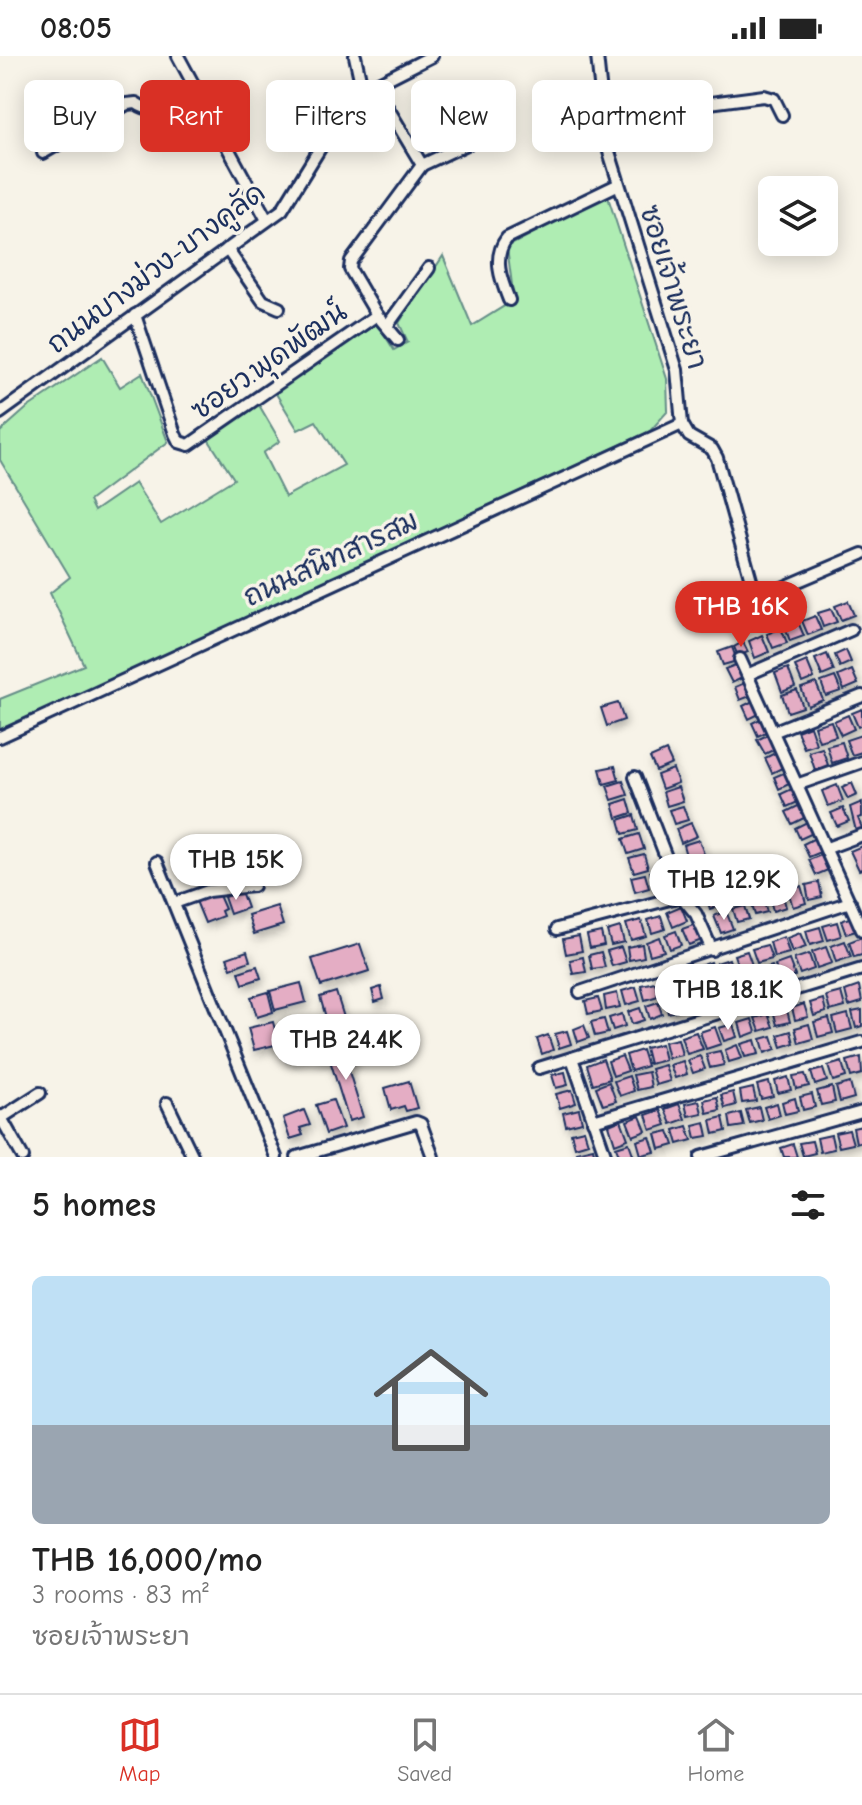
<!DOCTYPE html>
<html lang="en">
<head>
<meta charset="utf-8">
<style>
  body { margin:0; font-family:"Comic Neue","Playpen Sans Thai",sans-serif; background:#f2f2f2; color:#222; height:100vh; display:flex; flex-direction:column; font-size:30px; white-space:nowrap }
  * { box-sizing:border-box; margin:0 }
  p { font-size:26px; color:#767676 }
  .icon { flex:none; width:44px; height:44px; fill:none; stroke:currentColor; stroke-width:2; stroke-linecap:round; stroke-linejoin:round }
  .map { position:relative; height:1101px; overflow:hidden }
  .panel { display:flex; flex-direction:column; background:#fff; flex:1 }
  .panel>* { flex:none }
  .guide { position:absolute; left:24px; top:24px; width:814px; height:72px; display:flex; gap:16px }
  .controls { position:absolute; left:758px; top:120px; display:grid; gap:16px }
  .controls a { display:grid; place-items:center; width:80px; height:80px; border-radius:12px; background:#fff; box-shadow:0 4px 20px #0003; font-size:40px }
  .price { position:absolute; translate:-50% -68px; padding:0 18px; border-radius:28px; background:#fff; color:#222; font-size:26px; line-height:52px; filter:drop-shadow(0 2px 4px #0008) }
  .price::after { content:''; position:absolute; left:50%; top:48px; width:24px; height:18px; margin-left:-12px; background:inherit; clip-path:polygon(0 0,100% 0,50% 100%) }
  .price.active { background:#d93025; color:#fff }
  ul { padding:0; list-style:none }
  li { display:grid; align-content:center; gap:16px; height:424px; padding:0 32px }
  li+li { border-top:2px solid #e0e0e0 }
  li span { display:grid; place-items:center; height:248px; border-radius:12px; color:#555 }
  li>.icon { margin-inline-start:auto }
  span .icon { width:144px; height:144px; fill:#fffc; stroke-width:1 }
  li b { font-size:34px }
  h2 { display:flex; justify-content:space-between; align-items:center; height:96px; padding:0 32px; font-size:34px }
  .tag { padding:0 28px; border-radius:12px; background:#fff; box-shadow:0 4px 20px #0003; font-size:28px; line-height:72px }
  .tag.active { background:#d93025; color:#fff }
  .status { display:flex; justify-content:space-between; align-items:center; height:56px; padding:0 40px; background:#fff; direction:ltr }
  .status svg { height:22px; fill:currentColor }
  .menu { display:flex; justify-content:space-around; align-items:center; height:112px; border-top:2px solid #e0e0e0; background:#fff; font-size:22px; color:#767676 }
  .menu a { display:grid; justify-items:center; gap:4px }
  .menu .active { color:#d93025 }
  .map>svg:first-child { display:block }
  .green { fill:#afedb3; stroke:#658e88; stroke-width:2 }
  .building { fill:#e4adc4; stroke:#1b2f5e; stroke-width:2; filter:url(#shadow) }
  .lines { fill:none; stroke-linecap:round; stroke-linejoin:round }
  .minor-casing { stroke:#1b2f5e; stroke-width:16 }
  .minor { stroke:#f7f3e8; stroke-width:10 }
  .labels { text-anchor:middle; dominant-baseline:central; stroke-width:7; stroke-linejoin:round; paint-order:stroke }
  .street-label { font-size:28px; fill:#1b2f5e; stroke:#f7f3e8 }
</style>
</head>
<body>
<div class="status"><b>08:05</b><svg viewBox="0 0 49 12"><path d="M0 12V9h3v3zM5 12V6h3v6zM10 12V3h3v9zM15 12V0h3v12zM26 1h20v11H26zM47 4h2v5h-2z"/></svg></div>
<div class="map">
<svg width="862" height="1101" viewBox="0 0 862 1101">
  <defs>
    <filter id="shadow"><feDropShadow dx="2.5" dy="4.5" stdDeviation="4" flood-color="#0004"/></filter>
  </defs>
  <rect width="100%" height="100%" fill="#f7f3e8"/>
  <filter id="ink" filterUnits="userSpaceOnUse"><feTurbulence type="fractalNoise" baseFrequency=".0125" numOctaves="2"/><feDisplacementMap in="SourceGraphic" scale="16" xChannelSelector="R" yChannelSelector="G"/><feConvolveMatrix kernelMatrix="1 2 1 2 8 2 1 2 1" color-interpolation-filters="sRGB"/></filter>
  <g filter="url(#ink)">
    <path class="green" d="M607,138L667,323L668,355L650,375L0,675V643L84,609L50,537L70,521L0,404V376L27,352L102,301L120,331L142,317L168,386L89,445L94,455L135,427L161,468L234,423L208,383L259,349L280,385L263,397L285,441L344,409L316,365L298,374L275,336L377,267L394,294L408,286L399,267L443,200L472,270L514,244L507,191Z"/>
    <g class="building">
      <path d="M848,545L854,559L841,564L835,550Z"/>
      <path d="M831,553L837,566L823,571L818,557Z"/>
      <path d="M815,560L821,574L808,579L802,565Z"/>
      <path d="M798,566L804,580L790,585L785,571Z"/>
      <path d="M781,572L787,587L773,592L767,578Z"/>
      <path d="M762,579L769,596L755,602L749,585Z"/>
      <path d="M743,586L748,596L738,600L734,591Z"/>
      <path d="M732,591L737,605L723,609L718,596Z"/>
      <path d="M846,594L851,606L840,611L835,599Z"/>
      <path d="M827,598L834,615L822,620L815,603Z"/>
      <path d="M807,605L814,622L802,627L795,610Z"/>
      <path d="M738,608L744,621L732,627L725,613Z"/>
      <path d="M788,612L795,631L782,636L775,617Z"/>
      <path d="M852,614L858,628L844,634L838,620Z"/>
      <path d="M835,621L841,635L826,640L821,626Z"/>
      <path d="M747,626L753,639L740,644L735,631Z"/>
      <path d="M816,627L823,644L808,650L801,632Z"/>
      <path d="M797,634L803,651L788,656L782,639Z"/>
      <path d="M755,644L761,657L749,663L743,650Z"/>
      <path d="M618,647L624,664L607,670L601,652Z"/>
      <path d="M862,653V669L858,671L852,657Z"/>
      <path d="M848,659L854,673L841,679L834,665Z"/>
      <path d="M764,661L770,674L758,680L752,667Z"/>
      <path d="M831,665L836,680L819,685L814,670Z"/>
      <path d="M810,670L816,688L804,692L797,675Z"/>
      <path d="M771,677L779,691L765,698L757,684Z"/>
      <path d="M861,679L862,696L852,699L846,684Z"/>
      <path d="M842,686L847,702L832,707L827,690Z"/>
      <path d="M822,692L828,709L815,714L809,696Z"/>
      <path d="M666,695L672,708L656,715L650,702Z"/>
      <path d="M779,695L786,710L772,717L765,702Z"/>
      <path d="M615,710L619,724L604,728L600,713Z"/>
      <path d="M673,713L678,727L662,733L657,719Z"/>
      <path d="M786,716L791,727L779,733L774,721Z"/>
      <path d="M623,725L628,739L612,744L607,730Z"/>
      <path d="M852,727L857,739L848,743L842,732Z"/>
      <path d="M837,729L843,745L828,750L822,735Z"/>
      <path d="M678,731L683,745L667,750L663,736Z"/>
      <path d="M794,732L800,745L787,751L781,738Z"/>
      <path d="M628,743L632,757L617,762L613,748Z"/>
      <path d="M862,746V761L858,762L862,772L856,775L850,751Z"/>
      <path d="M800,749L806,761L792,768L786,756Z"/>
      <path d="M683,750L688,764L674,768L669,754Z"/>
      <path d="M843,752L849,765L837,770L831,757Z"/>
      <path d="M634,759L638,774L623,778L619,764Z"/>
      <path d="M807,766L813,777L800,783L795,772Z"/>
      <path d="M691,767L697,780L681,787L676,773Z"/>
      <path d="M639,778L644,793L628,798L623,783Z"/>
      <path d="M815,782L821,796L809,801L803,788Z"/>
      <path d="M699,784L704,798L687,803L683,789Z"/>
      <path d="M862,790V813L859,814L850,795Z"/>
      <path d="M644,798L648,812L634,816L629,802Z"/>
      <path d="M821,799L828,814L816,819L809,804Z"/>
      <path d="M706,800L712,814L696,821L690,808Z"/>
      <path d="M666,812L670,829L654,833L650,816Z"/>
      <path d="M645,818L649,832L635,836L631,821Z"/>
      <path d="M713,818L718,829L705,835L699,824Z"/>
      <path d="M819,826L822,841L809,844L806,829Z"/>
      <path d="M801,830L806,847L793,851L788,835Z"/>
      <path d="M241,835L247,852L230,858L224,841Z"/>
      <path d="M718,836L722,849L710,853L706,840Z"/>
      <path d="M782,836L786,851L773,855L769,840Z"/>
      <path d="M218,837L225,853L221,855L223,860L205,867L196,845Z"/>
      <path d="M763,843L767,856L755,859L751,846Z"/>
      <path d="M277,850L283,869L254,878L248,859Z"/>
      <path d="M681,850L687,865L673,871L667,856Z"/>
      <path d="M745,850L749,863L737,866L733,853Z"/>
      <path d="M726,855L733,873L721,877L714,860Z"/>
      <path d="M661,860L665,873L652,877L648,864Z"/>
      <path d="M854,860L859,874L846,878L841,865Z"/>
      <path d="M641,864L646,880L631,884L626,868Z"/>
      <path d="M837,866L841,880L828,884L823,870Z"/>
      <path d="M696,868L702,884L689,889L682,873Z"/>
      <path d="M620,871L624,886L611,889L607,875Z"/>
      <path d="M820,871L824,885L810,889L806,875Z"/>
      <path d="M676,875L681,889L670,893L665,879Z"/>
      <path d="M601,876L604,889L590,892L587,879Z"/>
      <path d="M800,877L806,891L792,896L787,882Z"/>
      <path d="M579,880L582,895L566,898L563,883Z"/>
      <path d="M659,881L664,895L650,899L646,886Z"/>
      <path d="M784,881L789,897L774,901L770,886Z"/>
      <path d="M862,881V899L854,901L849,886Z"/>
      <path d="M845,885L851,901L836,906L831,890Z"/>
      <path d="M360,888L369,915L321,930L312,903Z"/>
      <path d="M642,888L644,901L629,904L627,891Z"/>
      <path d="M767,889L772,903L757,907L752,893Z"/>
      <path d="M621,891L626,906L612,910L607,895Z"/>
      <path d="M826,891L832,907L817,912L812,896Z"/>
      <path d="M247,895L250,905L231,912L227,902Z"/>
      <path d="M747,895L752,909L739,913L734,899Z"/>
      <path d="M601,896L605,911L592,913L589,899Z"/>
      <path d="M809,898L814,913L800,918L794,903Z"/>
      <path d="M583,901L586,916L573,918L570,904Z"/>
      <path d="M729,903L733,915L721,919L717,907Z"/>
      <path d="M789,904L795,920L780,925L775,909Z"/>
      <path d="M711,906L716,922L703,926L697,911Z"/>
      <path d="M257,910L261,922L243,928L239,916Z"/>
      <path d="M772,910L776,926L762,930L757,915Z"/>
      <path d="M692,913L697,929L683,933L678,917Z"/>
      <path d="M754,917L758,932L745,935L741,921Z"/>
      <path d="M673,920L679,934L664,940L659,925Z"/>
      <path d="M736,922L742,938L726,942L721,927Z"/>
      <path d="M655,926L658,940L645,944L641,929Z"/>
      <path d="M301,927L306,946L275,954L270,935Z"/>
      <path d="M715,930L718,942L706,946L703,934Z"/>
      <path d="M859,930L862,946L849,950L845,935Z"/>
      <path d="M381,931L384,943L375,946L372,934Z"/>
      <path d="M636,931L640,945L626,949L622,935Z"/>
      <path d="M268,936L273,956L257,961L251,941Z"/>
      <path d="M336,936L352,987L335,992L320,941Z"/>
      <path d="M696,936L700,948L688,951L685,939Z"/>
      <path d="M841,936L845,951L830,955L826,940Z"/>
      <path d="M617,937L620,951L606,954L604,940Z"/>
      <path d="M598,942L602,955L588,958L585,945Z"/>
      <path d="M677,942L680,954L668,957L665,945Z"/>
      <path d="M823,943L826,956L814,960L810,947Z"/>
      <path d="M658,946L662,958L650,963L646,950Z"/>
      <path d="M804,948L808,961L795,964L792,952Z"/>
      <path d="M640,952L644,964L632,968L628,956Z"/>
      <path d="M787,954L790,966L777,969L774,958Z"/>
      <path d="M862,954V970L856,972L852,956Z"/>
      <path d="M622,958L625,970L613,974L609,962Z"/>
      <path d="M768,958L773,971L760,975L755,962Z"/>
      <path d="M848,958L852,973L837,977L833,962Z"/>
      <path d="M829,962L833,977L818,981L814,966Z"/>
      <path d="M604,963L608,977L595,980L591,966Z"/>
      <path d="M752,963L756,976L743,981L739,967Z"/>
      <path d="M273,966L279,988L254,994L248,972Z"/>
      <path d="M733,968L737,981L724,985L719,972Z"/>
      <path d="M809,968L813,983L799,987L795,972Z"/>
      <path d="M584,969L589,982L578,986L574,973Z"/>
      <path d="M715,971L721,988L706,993L700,976Z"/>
      <path d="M567,975L571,988L559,992L555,978Z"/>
      <path d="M791,975L794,987L782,991L778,979Z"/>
      <path d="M696,976L703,993L687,998L681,981Z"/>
      <path d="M548,979L553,994L542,998L537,983Z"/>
      <path d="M772,980L776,993L765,997L761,983Z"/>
      <path d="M322,981L328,1001L318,1004L316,996L287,1005L284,992Z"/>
      <path d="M678,983L682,999L668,1002L664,986Z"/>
      <path d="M755,984L759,998L745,1001L741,988Z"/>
      <path d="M661,988L665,1004L649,1008L645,992Z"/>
      <path d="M737,989L742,1002L729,1006L725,994Z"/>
      <path d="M351,991L356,1007L347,1009L363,1061L349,1065L328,998Z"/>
      <path d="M642,994L647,1010L631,1015L626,999Z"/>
      <path d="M720,995L724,1009L710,1012L706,998Z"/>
      <path d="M622,1000L628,1015L613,1020L608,1005Z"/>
      <path d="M700,1000L705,1013L693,1017L688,1004Z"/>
      <path d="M861,1001L862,1018L851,1021L847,1005Z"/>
      <path d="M603,1003L610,1023L593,1028L587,1009Z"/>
      <path d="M683,1005L687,1018L675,1022L670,1009Z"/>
      <path d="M842,1006L846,1021L833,1025L828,1010Z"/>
      <path d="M665,1009L670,1025L656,1029L651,1013Z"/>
      <path d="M823,1013L827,1025L815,1029L811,1016Z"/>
      <path d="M565,1016L568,1029L556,1032L552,1019Z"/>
      <path d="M648,1016L651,1031L637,1034L633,1019Z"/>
      <path d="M805,1018L809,1030L796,1033L793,1020Z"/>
      <path d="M629,1020L634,1035L620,1040L614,1025Z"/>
      <path d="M788,1021L791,1034L778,1037L775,1025Z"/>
      <path d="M409,1025L417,1052L406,1055L404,1050L391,1054L385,1032Z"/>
      <path d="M609,1026L616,1045L603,1049L596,1031Z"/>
      <path d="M769,1026L773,1040L761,1043L757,1029Z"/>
      <path d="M850,1027L854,1042L840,1046L836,1031Z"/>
      <path d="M832,1031L835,1046L821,1049L817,1035Z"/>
      <path d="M753,1032L756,1045L742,1047L740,1035Z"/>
      <path d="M572,1034L576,1047L560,1052L556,1038Z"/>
      <path d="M733,1036L736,1049L725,1052L721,1039Z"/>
      <path d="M812,1038L815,1051L803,1054L800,1041Z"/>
      <path d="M717,1041L720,1054L707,1057L704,1044Z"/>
      <path d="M795,1042L798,1055L785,1058L782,1046Z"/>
      <path d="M333,1044L343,1072L326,1078L316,1049Z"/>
      <path d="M699,1045L702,1057L688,1060L685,1048Z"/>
      <path d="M777,1047L780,1059L768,1063L764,1051Z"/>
      <path d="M679,1048L685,1063L671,1068L665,1053Z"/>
      <path d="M759,1051L762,1064L750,1067L746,1054Z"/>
      <path d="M579,1053L582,1066L566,1070L563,1057Z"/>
      <path d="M304,1054L310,1069L300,1072L303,1079L290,1083L283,1062Z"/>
      <path d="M660,1054L666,1069L651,1074L646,1059Z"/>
      <path d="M741,1057L744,1070L731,1072L729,1060Z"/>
      <path d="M640,1060L646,1075L633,1080L627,1065Z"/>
      <path d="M723,1061L726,1075L714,1078L711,1064Z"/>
      <path d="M621,1064L628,1083L615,1088L609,1069Z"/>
      <path d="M705,1066L708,1080L696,1082L693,1069Z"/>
      <path d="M687,1070L692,1084L678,1088L674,1074Z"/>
      <path d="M862,1070V1085L856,1087L853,1072Z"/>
      <path d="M584,1074L588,1087L575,1091L571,1077Z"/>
      <path d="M849,1074L853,1088L839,1091L835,1077Z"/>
      <path d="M669,1075L674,1089L660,1093L656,1078Z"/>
      <path d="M831,1079L834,1093L820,1096L817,1082Z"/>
      <path d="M650,1081L655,1096L641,1099L637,1085Z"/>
      <path d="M812,1085L815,1097L803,1100L799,1087Z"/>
      <path d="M629,1087L634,1101H620L616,1091Z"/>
      <path d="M793,1088L797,1101H784L781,1092Z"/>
      <path d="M593,1092L595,1101H577L576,1096Z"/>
    </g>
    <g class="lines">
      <g class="minor-casing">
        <g id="minor">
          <path d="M178,0L267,164"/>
          <path d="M355,0L363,37"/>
          <path d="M597,0L606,86L677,314L682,368L689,380L712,393L717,402L753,531L761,536L775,535L862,498"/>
          <path d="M374,29L422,109L351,205L350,213L377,259L398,284"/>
          <path d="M602,61L764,40L774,43L782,59"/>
          <path d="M43,97L127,48L136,47C158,63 175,45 195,32"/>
          <path d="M422,109L499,73"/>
          <path d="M227,193L263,245L279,252"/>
          <path d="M509,244C501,224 492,201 507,182L617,129"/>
          <path d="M135,259L175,378L179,386L189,389L377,259"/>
          <path d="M387,270L429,212"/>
          <path d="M0,357L282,154L341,58L369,32L432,0"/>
          <path d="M740,603L862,874"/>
          <path d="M749,618L851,574"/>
          <path d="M775,675L862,640"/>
          <path d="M0,681L682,368"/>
          <path d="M635,721L681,840L696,858L712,894"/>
          <path d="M799,728L862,706"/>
          <path d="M827,792L862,779"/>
          <path d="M157,806L276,1101"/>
          <path d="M174,847L208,835L253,830"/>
          <path d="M557,873L681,840"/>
          <path d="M580,936L850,846"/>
          <path d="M572,1002L606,1101"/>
          <path d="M539,1012L862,913"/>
          <path d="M167,1047L193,1101"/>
          <path d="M0,1060L23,1101"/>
          <path d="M1,1062L40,1037"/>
          <path d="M593,1065L862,986"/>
          <path d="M297,1101L416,1066L421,1068L433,1101"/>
          <path d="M701,1101L862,1056"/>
        </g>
      </g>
      <use href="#minor" class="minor"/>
    </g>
  </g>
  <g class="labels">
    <g class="street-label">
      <text transform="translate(156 212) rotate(-37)">ถนนบางม่วง-บางคูลัด</text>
      <text transform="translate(673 231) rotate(73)">ซอยเจ้าพระยา</text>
      <text transform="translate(269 305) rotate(-35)">ซอยว.พุดพัฒน์</text>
      <text transform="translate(331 503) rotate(-25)">ถนนสนิทสารสม</text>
    </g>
  </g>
</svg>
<div class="controls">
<a><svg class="icon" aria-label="layers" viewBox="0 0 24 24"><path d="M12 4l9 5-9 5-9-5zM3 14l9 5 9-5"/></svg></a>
</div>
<b class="price active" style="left:741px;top:593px">THB 16K</b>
<b class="price" style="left:236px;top:846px">THB 15K</b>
<b class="price" style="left:724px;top:866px">THB 12.9K</b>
<b class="price" style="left:728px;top:976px">THB 18.1K</b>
<b class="price" style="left:346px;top:1026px">THB 24.4K</b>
<div class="guide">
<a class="tag">Buy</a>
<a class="tag active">Rent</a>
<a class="tag">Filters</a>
<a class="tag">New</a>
<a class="tag">Apartment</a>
</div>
</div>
<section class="panel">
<h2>5 homes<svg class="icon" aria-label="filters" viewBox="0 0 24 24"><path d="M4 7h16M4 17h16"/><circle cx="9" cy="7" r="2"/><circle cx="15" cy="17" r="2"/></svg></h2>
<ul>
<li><span style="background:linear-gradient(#bfe0f5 60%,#9aa5b1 0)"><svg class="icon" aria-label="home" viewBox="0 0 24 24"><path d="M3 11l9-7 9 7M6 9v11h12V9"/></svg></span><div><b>THB 16,000/mo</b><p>3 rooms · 83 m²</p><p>ซอยเจ้าพระยา</p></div></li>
</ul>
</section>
<nav class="menu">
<a class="active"><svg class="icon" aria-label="map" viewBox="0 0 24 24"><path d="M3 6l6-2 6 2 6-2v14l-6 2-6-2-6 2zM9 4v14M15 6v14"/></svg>Map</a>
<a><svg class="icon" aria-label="saved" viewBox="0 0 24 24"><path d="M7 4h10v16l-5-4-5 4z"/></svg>Saved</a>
<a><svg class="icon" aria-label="home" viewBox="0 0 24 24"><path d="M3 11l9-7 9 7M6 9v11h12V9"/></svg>Home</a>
</nav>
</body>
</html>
